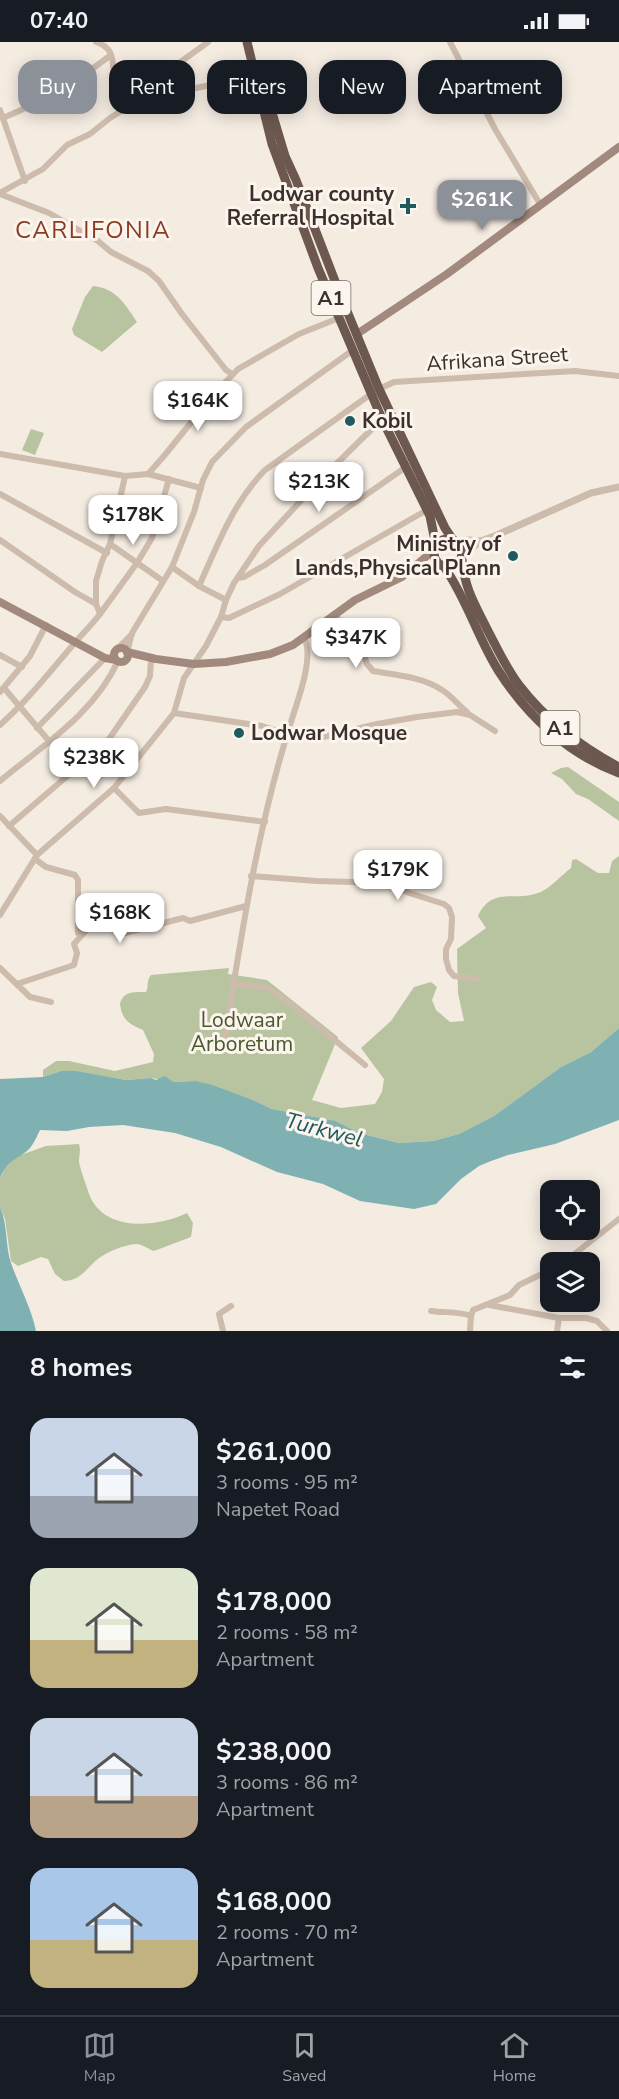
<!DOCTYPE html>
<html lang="en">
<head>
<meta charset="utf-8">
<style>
  body { margin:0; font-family:"Nunito Sans",sans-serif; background:#20242c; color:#f1f3f6; height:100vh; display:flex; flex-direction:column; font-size:22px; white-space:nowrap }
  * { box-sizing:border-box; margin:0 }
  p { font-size:20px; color:#9ea1a6 }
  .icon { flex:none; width:33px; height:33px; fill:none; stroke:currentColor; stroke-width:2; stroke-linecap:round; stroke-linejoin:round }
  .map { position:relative; height:1289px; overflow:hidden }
  .details { display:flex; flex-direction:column; background:#171b24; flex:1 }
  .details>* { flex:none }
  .top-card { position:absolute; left:18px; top:18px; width:584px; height:54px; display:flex; gap:12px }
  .buttons { position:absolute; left:540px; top:1138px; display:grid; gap:12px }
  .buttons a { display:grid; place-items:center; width:60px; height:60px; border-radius:12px; background:#171b24; box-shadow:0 3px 15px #0003; font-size:30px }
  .price { position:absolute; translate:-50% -51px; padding:0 14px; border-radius:12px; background:#fff; color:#222; font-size:20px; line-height:39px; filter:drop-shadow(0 2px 3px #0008) }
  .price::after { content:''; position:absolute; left:50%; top:36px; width:18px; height:14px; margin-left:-9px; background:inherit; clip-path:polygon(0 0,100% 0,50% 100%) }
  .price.current { background:#8c9099; color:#fff }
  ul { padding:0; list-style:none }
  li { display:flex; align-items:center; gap:18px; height:150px; padding:0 30px }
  li span { display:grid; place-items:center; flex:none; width:168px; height:120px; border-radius:18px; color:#555 }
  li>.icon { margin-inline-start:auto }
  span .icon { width:72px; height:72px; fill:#fffc; stroke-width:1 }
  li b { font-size:26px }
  h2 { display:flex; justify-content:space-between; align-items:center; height:72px; padding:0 30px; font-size:26px }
  .pill { padding:0 21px; border-radius:18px; background:#171b24; box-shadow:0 3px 15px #0003; font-size:21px; line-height:54px }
  .pill.current { background:#8c9099; color:#fff }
  .status { display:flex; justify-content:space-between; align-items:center; height:42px; padding:0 30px; background:#171b24; direction:ltr }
  .status svg { height:16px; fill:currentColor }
  .tab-bar { display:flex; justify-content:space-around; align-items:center; height:84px; border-top:2px solid #363941; background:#171b24; font-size:16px; color:#9ea1a6 }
  .tab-bar a { display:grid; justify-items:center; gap:3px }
  .tab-bar .current { color:#8c9099 }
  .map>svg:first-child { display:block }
  .green { fill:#b8c4a0 }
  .water { fill:#7fb0b2 }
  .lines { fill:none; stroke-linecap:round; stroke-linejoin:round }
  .minor { stroke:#cdbbac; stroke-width:6 }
  .tertiary { stroke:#cdbbac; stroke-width:7 }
  .secondary { stroke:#a18a7d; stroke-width:8 }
  .trunk { stroke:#6c584f; stroke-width:9 }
  .poi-dot { fill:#1f5a5e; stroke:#fbf5ee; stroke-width:2 }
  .labels { text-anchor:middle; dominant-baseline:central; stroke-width:6; stroke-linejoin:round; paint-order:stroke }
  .shield { fill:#fbf5ee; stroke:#756b66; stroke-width:1.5 }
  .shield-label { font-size:20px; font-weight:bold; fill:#3b302b }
  .poi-label { font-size:21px; font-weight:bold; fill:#3b302b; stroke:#fbf5ee; text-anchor:end }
  .street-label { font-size:21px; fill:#3b302b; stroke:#fbf5ee }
  .park-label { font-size:21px; fill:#4a5a2e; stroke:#fbf5ee }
  .water-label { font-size:22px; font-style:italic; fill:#1f5a5e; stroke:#fbf5ee }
  .quarter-label { font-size:24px; letter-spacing:1.5px; fill:#8c3b22; stroke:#fbf5ee }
</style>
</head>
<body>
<div class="status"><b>07:40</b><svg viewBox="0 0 49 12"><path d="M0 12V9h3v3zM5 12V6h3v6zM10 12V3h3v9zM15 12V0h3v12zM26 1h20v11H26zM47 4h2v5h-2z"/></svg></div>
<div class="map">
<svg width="619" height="1289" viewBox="0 0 619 1289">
  <rect width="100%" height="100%" fill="#f4ebe1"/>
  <g class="green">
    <path d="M93,244C116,246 125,262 137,280L102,310L74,293L72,287L85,255Z"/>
    <path d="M31,387L44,391L35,413L22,408Z"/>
    <path d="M568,725L619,760V779L588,757L576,752L562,737L551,731L561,726Z"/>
    <path d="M619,814V986L591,1010L561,1025L494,1074L459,1092L433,1099L399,1101L359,1091L314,1075L272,1067L253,1058L196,1039L173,1040L151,1036L126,1038L71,1029H61L43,1035V1028L56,1019H69L115,1029L153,1020L154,1012L143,988C129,982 122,978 120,962C123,949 134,950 146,950C149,945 146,939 151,933L229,926L228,932L267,938L338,995L312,1058L341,1066L375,1062L382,1050L384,1037L361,1006L391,979L414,945L431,940L437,945L432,958L436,968L450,980L464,979L458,951L457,907L486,886L478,874C493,843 515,861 541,850C551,845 562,833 571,826L572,818L576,817L598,831H609L612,819Z"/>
    <path d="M79,1102C81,1109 79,1113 79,1120C81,1130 86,1142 89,1152C103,1190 156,1186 187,1171L193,1181L191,1195L154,1209C148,1207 142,1202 136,1202C124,1203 109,1209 99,1216C87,1225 81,1239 64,1239L55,1232L48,1217L41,1215L18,1224L11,1219L5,1177L0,1165V1136L5,1126L15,1115L46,1104Z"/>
  </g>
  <g class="water">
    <path d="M619,986V1078L555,1102L508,1113L491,1119L479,1124L461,1137L436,1162L414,1167L360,1159L323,1142L277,1130L221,1105L175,1091L123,1083L89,1085L67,1089L40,1088C37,1094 33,1104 27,1109C14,1119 8,1118 0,1136V1037L43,1035L61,1029H76L126,1038L151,1036L156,1038L165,1034L173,1040L196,1039L212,1043L253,1058L272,1067L335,1079L359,1091L399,1101L433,1099L459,1092L494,1074L561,1025L591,1010Z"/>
    <path d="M0,1165C8,1183 5,1203 11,1221C19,1244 31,1265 36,1289H0Z"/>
  </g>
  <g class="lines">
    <g class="minor">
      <path d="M96,0C119,7 110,26 116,42C119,49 126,56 130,63"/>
      <path d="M450,0L495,87L540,162"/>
      <path d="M139,58L175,24L208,0"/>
      <path d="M0,68L25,139"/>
      <path d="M3,76L30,64L73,41L111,13"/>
      <path d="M0,151L43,127L67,103L90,92L110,76L139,58L220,41H257"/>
      <path d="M0,152L49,171L98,199L111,210L148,229L159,239L182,272L226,328L232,332"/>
      <path d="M379,347L394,340L575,329L619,334"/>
      <path d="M0,412L125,434L148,432L201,446"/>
      <path d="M148,432L164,414L214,352L238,327L299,292L339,276"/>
      <path d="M0,452L107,511"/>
      <path d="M0,498L75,550L96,562"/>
      <path d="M110,502L163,539"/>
      <path d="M172,525L199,544L226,558"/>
      <path d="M238,536L244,535L265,523L406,425"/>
      <path d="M199,544C218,502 233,461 265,428L371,352"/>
      <path d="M100,572L137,521L152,496L169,437"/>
      <path d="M334,572L360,601L367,622L373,629C396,633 423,635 442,648C452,654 458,663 467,670"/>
      <path d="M221,575L229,576L280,552L427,468"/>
      <path d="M117,607L132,592"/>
      <path d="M127,610L132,591L172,525L194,470L203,438L212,420L246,385L353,308"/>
      <path d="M0,613L22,625"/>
      <path d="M4,646L49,699"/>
      <path d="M0,650L30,614L46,583"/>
      <path d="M174,671L262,684L287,692L308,695H323L377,682L417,675L457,670L470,673L495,689"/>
      <path d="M0,683C27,659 49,631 72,604C81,593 91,584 100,572L96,562V539L102,519L110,502L125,434"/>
      <path d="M37,686L105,616"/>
      <path d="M0,739C43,703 94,672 118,619"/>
      <path d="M114,746L139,771L166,767L265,780"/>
      <path d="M0,774L37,813"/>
      <path d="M9,784L107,700L145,645L150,634L151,618"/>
      <path d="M35,817L46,825L75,833L78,838V891"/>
      <path d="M251,834L317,839L388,841L409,851L444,862L449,866L452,875L451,897L446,907V917L449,928L454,934L478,937"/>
      <path d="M0,873L37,813L114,746L174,671L184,636L206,604L221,575L226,558L234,541L259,504L319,439L382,377"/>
      <path d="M0,926L30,955L51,960"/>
      <path d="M233,941L267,946L291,962L365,1023"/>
      <path d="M17,942L74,923L77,911L74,902L89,885L97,884L103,879L125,891L183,876L190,879L246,864"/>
      <path d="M225,995C242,889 258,783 291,680C297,660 315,615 304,596"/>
      <path d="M563,1221L619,1177"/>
      <path d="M489,1263L559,1276H586L597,1279L607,1289"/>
      <path d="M431,1269C444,1271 459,1269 471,1274"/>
      <path d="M223,1289L219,1272L231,1264"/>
      <path d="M470,1289L471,1274L473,1268L510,1253L519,1243L550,1228"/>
      <path d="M557,1289L559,1276"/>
    </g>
    <g class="tertiary">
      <path d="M457,500L469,498L481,499L497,493L591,451L619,445"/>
      <path d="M463,513L481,499"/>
    </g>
    <g class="secondary">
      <path d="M357,292L447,232L619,105"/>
      <path d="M415,526L441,524"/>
      <path d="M0,560L105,616L116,618"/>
      <circle cx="121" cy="613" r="7"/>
      <path d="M127,610L156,617L194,622L226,620L270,612L293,603L355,558L402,535L434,508"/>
    </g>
    <g class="trunk">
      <path d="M247,0L272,102L318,226L382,377L430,474L436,504"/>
      <path d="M264,44L285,114L296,138L340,252L379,347L445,486L453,498"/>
      <circle cx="448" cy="511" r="14"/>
      <path d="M462,518C465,547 474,561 487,587C497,606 506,626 519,643C546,678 581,705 619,725"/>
      <path d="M445,526C467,558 478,596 498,628C527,674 568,712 619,731"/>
    </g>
  </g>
  <g class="poi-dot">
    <path d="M405 155h6v6h6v6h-6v6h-6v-6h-6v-6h6z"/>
    <circle cx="350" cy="379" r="6"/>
    <circle cx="513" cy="514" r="6"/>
    <circle cx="239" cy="691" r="6"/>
  </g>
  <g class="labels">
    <g class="shield">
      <rect x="311.5" y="239" width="39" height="34" rx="4.5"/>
      <rect x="540.5" y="669" width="39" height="34" rx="4.5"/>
    </g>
    <g class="shield-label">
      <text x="331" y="256">A1</text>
      <text x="560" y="686">A1</text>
    </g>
    <g class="poi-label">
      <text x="394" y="152">Lodwar county<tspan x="394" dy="24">Referral Hospital</tspan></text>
      <text x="362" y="379" text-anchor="start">Kobil</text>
      <text x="501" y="502">Ministry of<tspan x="501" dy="24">Lands,Physical Plann</tspan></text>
      <text x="251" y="691" text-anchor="start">Lodwar Mosque</text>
    </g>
    <g class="street-label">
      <text transform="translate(497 317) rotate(-4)">Afrikana Street</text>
    </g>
    <g class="park-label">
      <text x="242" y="978">Lodwaar<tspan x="242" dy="24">Arboretum</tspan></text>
    </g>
    <g class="water-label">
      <text transform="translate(324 1088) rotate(15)">Turkwel</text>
    </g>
    <g class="quarter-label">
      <text x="93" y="188">CARLIFONIA</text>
    </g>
  </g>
</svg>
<div class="buttons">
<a><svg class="icon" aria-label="locate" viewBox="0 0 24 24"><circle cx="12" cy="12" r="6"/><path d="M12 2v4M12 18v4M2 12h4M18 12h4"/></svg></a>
<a><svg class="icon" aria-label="layers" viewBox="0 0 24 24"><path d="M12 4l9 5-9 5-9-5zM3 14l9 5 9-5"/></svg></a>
</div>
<b class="price current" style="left:482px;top:189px">$261K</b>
<b class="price" style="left:198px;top:390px">$164K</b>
<b class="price" style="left:319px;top:471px">$213K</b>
<b class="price" style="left:133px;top:504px">$178K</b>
<b class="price" style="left:356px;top:627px">$347K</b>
<b class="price" style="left:94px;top:747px">$238K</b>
<b class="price" style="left:398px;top:859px">$179K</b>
<b class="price" style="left:120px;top:902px">$168K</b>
<div class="top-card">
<a class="pill current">Buy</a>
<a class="pill">Rent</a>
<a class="pill">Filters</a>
<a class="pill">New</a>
<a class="pill">Apartment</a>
</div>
</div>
<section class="details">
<h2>8 homes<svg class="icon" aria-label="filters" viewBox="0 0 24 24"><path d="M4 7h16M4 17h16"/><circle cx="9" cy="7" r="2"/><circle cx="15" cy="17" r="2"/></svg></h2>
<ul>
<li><span style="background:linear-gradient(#c9d6e8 65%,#9aa5b1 0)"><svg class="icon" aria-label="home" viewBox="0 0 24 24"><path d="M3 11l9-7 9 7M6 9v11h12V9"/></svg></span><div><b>$261,000</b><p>3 rooms · 95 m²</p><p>Napetet Road</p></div></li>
<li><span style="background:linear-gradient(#dfe7d0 60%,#c2b280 0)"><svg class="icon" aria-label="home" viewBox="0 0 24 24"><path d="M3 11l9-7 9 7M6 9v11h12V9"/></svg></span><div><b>$178,000</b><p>2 rooms · 58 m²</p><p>Apartment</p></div></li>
<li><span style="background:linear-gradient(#c9d6e8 65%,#b9a48a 0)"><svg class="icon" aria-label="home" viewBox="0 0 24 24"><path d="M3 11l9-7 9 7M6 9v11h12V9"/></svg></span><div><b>$238,000</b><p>3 rooms · 86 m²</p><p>Apartment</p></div></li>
<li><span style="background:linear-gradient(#a9c7e8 60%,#c2b280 0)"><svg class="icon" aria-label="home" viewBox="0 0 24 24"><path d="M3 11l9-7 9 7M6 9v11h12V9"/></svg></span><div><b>$168,000</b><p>2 rooms · 70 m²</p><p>Apartment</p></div></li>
</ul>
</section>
<nav class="tab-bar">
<a class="current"><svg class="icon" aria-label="map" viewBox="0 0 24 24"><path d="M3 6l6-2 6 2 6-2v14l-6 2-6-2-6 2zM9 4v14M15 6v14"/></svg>Map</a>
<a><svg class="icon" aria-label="saved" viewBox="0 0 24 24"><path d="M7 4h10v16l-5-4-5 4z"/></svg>Saved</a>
<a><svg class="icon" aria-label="home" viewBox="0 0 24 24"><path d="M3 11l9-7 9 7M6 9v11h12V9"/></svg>Home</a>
</nav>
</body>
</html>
